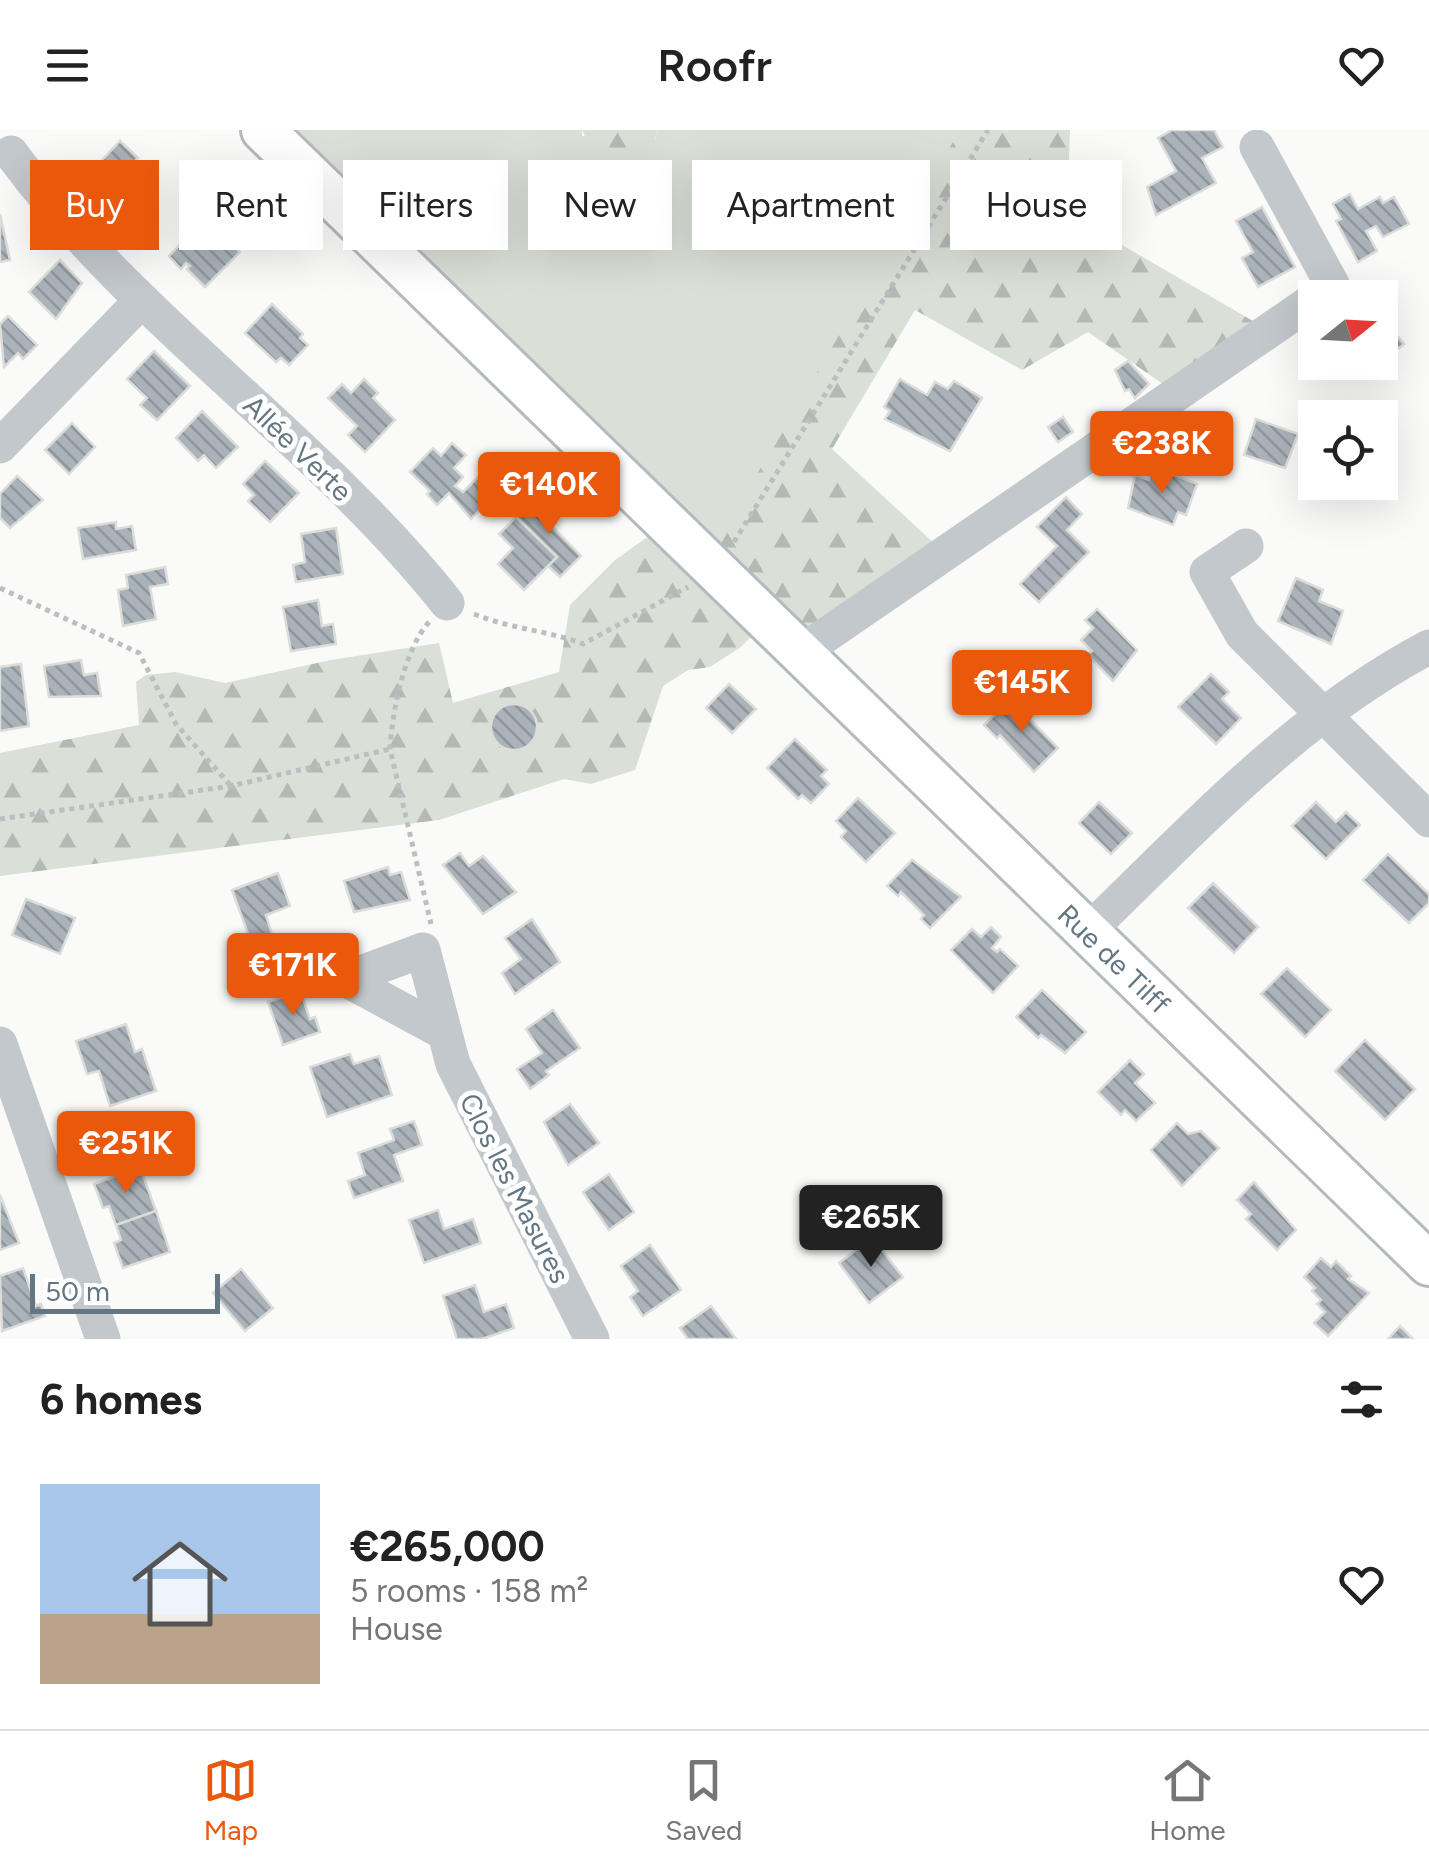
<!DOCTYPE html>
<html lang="en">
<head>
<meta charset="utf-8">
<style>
  body { margin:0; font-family:Figtree,sans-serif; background:#f2f2f2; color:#222; height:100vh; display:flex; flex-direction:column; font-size:38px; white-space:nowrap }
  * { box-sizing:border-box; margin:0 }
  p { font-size:32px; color:#767676 }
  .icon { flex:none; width:55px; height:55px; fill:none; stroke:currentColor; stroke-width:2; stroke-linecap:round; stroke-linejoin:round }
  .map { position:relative; height:1209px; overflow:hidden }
  .side { display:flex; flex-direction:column; background:#fff; flex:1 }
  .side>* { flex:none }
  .hud { position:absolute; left:30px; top:30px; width:1370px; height:90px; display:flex; gap:20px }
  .needle { width:65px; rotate:72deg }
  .controls { position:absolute; left:1298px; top:150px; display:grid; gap:20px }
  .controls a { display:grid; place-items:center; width:100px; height:100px; border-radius:0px; background:#fff; box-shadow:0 10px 40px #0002; font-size:50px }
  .scale { position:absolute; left:30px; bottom:25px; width:190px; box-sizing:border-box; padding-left:10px; border:5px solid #657683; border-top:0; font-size:28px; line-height:35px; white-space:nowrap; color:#657683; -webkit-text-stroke:8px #fff; paint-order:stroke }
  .price { position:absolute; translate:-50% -85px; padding:0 22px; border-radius:10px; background:#ea580c; color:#fff; font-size:32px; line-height:65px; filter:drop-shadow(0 2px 5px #0008) }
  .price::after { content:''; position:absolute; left:50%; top:60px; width:30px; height:22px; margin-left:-15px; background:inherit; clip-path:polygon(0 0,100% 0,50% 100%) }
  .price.selected { background:#222; color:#fff }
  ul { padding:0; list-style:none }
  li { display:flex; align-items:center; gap:30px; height:250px; padding:0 40px }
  li span { display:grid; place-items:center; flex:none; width:280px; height:200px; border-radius:0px; color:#555 }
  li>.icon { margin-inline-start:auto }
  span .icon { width:120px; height:120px; fill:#fffc; stroke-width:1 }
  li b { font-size:42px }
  h2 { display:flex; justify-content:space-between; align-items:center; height:120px; padding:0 40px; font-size:42px }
  .tag { padding:0 35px; border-radius:0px; background:#fff; box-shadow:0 10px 40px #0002; font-size:35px; line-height:90px }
  .tag.selected { background:#ea580c; color:#fff }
  header { display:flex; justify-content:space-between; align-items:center; height:130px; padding:0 40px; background:#fff; font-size:45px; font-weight:600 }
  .tabs { display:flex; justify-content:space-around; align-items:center; height:140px; border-top:2px solid #e0e0e0; background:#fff; font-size:28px; color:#767676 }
  .tabs a { display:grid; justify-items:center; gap:5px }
  .tabs .selected { color:#ea580c }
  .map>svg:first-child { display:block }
  .green { fill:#dadfd7 }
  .forest { fill:url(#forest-firs) }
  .building { fill:url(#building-back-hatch); stroke:#dcdcda; stroke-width:2.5 }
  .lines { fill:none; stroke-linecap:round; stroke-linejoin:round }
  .major-casing { stroke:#b5babe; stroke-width:48 }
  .path { stroke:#bbbfc2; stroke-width:5; stroke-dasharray:5 5; stroke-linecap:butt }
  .minor { stroke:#c3c8cc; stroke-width:35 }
  .major { stroke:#fff; stroke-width:42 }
  .labels { text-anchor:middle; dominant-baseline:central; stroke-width:10; stroke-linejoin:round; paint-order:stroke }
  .street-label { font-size:28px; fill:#657683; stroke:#fff }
</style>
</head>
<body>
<header><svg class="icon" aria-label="menu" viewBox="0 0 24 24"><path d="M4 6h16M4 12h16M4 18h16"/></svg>Roofr<svg class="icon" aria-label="heart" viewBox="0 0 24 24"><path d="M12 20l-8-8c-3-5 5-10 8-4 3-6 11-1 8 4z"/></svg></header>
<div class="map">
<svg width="1429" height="1209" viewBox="0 0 1429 1209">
  <defs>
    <pattern id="forest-firs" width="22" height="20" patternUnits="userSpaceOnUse" patternTransform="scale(2.5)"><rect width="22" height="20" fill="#dadfd7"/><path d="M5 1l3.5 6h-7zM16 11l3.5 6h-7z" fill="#b4b9b4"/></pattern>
    <pattern id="building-back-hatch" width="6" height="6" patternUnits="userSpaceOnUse" patternTransform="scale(2.5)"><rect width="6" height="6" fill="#aab3b9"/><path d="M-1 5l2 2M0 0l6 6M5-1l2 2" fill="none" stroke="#8e969c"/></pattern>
  </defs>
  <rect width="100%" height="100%" fill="#fafaf8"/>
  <path class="green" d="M277,0H582V6L655,10L657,0H963L714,417Z"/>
  <g class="forest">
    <path d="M582,0H657C653,22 640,33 618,36L594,26Z"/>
    <path d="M960,0H1070L1067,83L1253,191L1170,259L1088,202L1022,240L915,180L832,319L936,415L804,503L714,417Z"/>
    <path d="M653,403L761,496L741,517L710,537L688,540L663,556L635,640L591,654L564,649L439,690L0,746V623L139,595L136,552L146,545L175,542L225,553L331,530L439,513L453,573L559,542L570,475L615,430Z"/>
  </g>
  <g class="building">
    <path d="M1172,0H1214L1223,17L1202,28L1216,53L1156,85L1147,57L1176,41L1158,8Z"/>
    <path d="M120,11L138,28L132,34L146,47L121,74L112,65L107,70L94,58L98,53L89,44Z"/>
    <path d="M1350,64L1358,79L1380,67L1383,73L1394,67L1409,94L1383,107L1376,96L1366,101L1377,121L1358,132L1336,91L1341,89L1333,74Z"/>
    <path d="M1262,77L1295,137L1258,157L1242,128L1253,122L1236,91Z"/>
    <path d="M0,84L10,130L0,132Z"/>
    <path d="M206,88L240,122L205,157L187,139L190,136L186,133L181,139L169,126Z"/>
    <path d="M60,130L82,153L56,189L29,162Z"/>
    <path d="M272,174L303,204L300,208L308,215L289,235L281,228L276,232L245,203Z"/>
    <path d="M1380,185L1404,214L1375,236L1373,232H1380Z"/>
    <path d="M8,186L37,215L23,229L18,223L4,237L0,194Z"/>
    <path d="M154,221L190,256L157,290L140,275L147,268L127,249Z"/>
    <path d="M1128,231L1149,254L1135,268L1129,259L1125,261L1115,240Z"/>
    <path d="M364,249L378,263L373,268L395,290L365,322L348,305L357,296L328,268L342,254L351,263Z"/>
    <path d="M900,249L927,265L935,252L948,259L954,251L982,268L950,321L885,289L890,281L884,277Z"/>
    <path d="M202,281L238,317L216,338L204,325L198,331L176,308Z"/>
    <path d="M1063,287L1073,302L1058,312L1048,297Z"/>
    <path d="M1256,289L1298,304L1285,338L1244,325Z"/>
    <path d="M72,293L95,317L69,344L45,320Z"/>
    <path d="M452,313L466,325L454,338L463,347L455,356L463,362L478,347L495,364L471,389L449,363L437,375L427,364L430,361L410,342L433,318L441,326Z"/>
    <path d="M265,331L299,363L270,392L248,371L254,365L243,354Z"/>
    <path d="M1154,337L1197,354L1186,385L1178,382L1173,395L1128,378L1135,345L1149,350Z"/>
    <path d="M17,346L43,370L10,398L0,388V364Z"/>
    <path d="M1066,367L1082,384L1067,400L1089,422L1039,472L1020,454L1057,416L1037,397Z"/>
    <path d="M535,368L551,385L546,390L581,426L560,447L548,436L557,427L516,387Z"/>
    <path d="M516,387L557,427L524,460L498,434L513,418L499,404Z"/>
    <path d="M116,392V399L132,396L136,420L83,429L78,398Z"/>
    <path d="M336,398L343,444L296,452L293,435L305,432L301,404Z"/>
    <path d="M165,437L168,454L150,457L156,489L123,496L118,460L128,458L126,445Z"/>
    <path d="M1296,448L1323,460L1319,471L1343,481L1331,514L1278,491Z"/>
    <path d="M318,470L322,496L333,494L336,514L291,521L283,477Z"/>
    <path d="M1097,479L1137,520L1113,551L1088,525L1092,521L1081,510L1093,498L1085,490Z"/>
    <path d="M81,530L84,545L97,543L101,566L49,567L44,536Z"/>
    <path d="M21,534L29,596L0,601V537Z"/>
    <path d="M1211,544L1229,562L1222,569L1241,588L1216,614L1178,577Z"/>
    <path d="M729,554L756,579L732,603L706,578Z"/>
    <path d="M1010,569L1058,618L1034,642L1000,605L997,608L984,595Z"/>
    <circle cx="514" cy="597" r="23"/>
    <path d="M795,609L827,640L821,646L829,654L811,673L802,665L798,669L767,638Z"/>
    <path d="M858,668L895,703L866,732L841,707L846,701L836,691Z"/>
    <path d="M1099,672L1132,703L1111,724L1079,693Z"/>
    <path d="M1316,672L1336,692L1346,682L1360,695L1326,729L1292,696Z"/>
    <path d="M460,723L469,736L483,726L516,762L483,784L443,735Z"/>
    <path d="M1388,724L1429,764V773L1409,793L1363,750Z"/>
    <path d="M912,730L961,767L930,798L921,789L924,785L901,762L898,766L887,756Z"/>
    <path d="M388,737L390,745L401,742L410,770L354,782L344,751Z"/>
    <path d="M278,743L290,776L266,785L272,805L251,812L232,760Z"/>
    <path d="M1213,753L1258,797L1234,823L1188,778Z"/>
    <path d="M26,769L75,788L60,824L12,805Z"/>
    <path d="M532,789L560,832L515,864L502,843L521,829L505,808Z"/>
    <path d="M991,797L1001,807L992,818L997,822L1000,819L1018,836L993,863L951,820L972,799L981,807Z"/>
    <path d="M1287,838L1331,880L1305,907L1261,864Z"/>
    <path d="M1042,860L1086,902L1065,923L1041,905L1038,908L1016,887Z"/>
    <path d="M300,861L310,889L315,887L320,902L283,915L268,872Z"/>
    <path d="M553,880L580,918L546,941L549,945L530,959L517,939L542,923L526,899Z"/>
    <path d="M126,894L135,922L142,919L156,961L110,976L99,941L87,944L76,911Z"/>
    <path d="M1365,910L1415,959L1385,990L1335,941Z"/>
    <path d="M350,924L354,934L379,926L392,965L327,987L310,937Z"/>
    <path d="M1130,930L1144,944L1135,953L1155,973L1136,991L1125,980L1121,985L1098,962Z"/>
    <path d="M570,974L599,1013L568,1035L544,992Z"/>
    <path d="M414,991L422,1015L394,1025L403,1051L354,1068L348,1051L365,1045L358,1023L394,1010L390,999Z"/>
    <path d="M1177,993L1188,1004L1201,1001L1219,1018L1182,1056L1151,1020Z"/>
    <path d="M140,1037L156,1081L116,1095L109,1076L103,1078L94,1054Z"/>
    <path d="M609,1044L634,1082L609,1100L583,1062Z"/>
    <path d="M1254,1052L1296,1100L1277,1120L1246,1089L1251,1084L1237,1070Z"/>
    <path d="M0,1065L19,1113L0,1120Z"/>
    <path d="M438,1080L444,1099L473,1089L481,1113L424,1133L409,1090Z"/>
    <path d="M156,1081L170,1122L123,1138L114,1113L121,1110L116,1095Z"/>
    <path d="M872,1108L903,1147L869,1173L839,1133Z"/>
    <path d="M650,1115L681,1160L643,1186L630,1167L638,1161L621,1136Z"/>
    <path d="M1321,1128L1331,1137L1336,1131L1351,1146L1348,1149L1369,1163L1328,1206L1314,1193L1325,1182L1317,1174L1321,1170L1312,1161L1315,1158L1304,1147Z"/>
    <path d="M23,1138L36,1176L41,1174L45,1186L2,1201L0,1146Z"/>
    <path d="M241,1139L273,1178L245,1201L213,1163Z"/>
    <path d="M475,1155L484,1182L506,1174L514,1198L482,1209H457L443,1166Z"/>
    <path d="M711,1176L736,1209H688L680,1198Z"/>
    <path d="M1400,1196L1413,1209H1388Z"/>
  </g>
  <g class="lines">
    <g class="major-casing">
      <path id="major" d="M263,0L1429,1134"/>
    </g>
    <g class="path">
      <path d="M734,412L988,0"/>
      <path d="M0,458L139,523L176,594L231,656"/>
      <path d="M474,484C511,499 546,500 583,514L688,457"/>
      <path d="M429,492C404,520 392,582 390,619L431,794"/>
      <path d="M0,689L231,656L390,619"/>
    </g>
    <g class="minor">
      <path d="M1257,17L1333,156L1317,168"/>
      <path d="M11,23C135,192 317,309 447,473"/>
      <path d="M0,316L142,170"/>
      <path d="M1246,416L1207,442L1242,504L1429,690"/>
      <path d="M800,523L1315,169"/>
      <path d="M1086,803C1194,699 1296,587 1429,517"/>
      <path d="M445,903L345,849L423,820L453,934L592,1209"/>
      <path d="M0,914L103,1209"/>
    </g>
    <use href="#major" class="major"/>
  </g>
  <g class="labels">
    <g class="street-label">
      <text transform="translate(298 318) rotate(44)">Allée Verte</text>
      <text transform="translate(1114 829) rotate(44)">Rue de Tilff</text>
      <text transform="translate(515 1058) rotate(63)">Clos les Masures</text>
    </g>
  </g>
</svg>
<div class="controls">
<a><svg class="needle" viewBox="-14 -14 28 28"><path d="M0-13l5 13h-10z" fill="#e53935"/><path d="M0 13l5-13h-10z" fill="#767676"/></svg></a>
<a><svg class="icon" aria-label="locate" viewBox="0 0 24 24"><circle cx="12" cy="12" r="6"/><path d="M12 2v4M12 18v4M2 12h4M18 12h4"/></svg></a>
</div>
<div class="scale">50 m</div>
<b class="price" style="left:1162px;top:366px">€238K</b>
<b class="price" style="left:549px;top:407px">€140K</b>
<b class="price" style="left:1022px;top:605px">€145K</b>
<b class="price" style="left:293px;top:888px">€171K</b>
<b class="price" style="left:126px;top:1066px">€251K</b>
<b class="price selected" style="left:871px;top:1140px">€265K</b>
<div class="hud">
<a class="tag selected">Buy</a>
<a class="tag">Rent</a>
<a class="tag">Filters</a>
<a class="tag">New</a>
<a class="tag">Apartment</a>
<a class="tag">House</a>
</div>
</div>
<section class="side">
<h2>6 homes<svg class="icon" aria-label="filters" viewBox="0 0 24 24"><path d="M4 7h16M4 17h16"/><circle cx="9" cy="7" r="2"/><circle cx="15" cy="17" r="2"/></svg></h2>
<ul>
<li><span style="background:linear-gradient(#a9c7e8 65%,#b9a48a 0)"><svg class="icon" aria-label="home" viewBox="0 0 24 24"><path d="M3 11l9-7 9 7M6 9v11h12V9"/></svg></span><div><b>€265,000</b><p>5 rooms · 158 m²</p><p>House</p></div><svg class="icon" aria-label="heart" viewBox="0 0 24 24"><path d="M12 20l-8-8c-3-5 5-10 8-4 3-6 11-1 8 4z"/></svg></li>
</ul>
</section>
<nav class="tabs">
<a class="selected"><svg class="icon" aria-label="map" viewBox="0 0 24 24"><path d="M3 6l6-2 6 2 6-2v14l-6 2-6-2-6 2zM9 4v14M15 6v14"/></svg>Map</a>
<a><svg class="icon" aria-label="saved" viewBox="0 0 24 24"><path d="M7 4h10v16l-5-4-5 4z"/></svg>Saved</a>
<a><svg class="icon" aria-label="home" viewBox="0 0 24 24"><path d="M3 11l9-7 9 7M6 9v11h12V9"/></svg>Home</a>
</nav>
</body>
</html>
